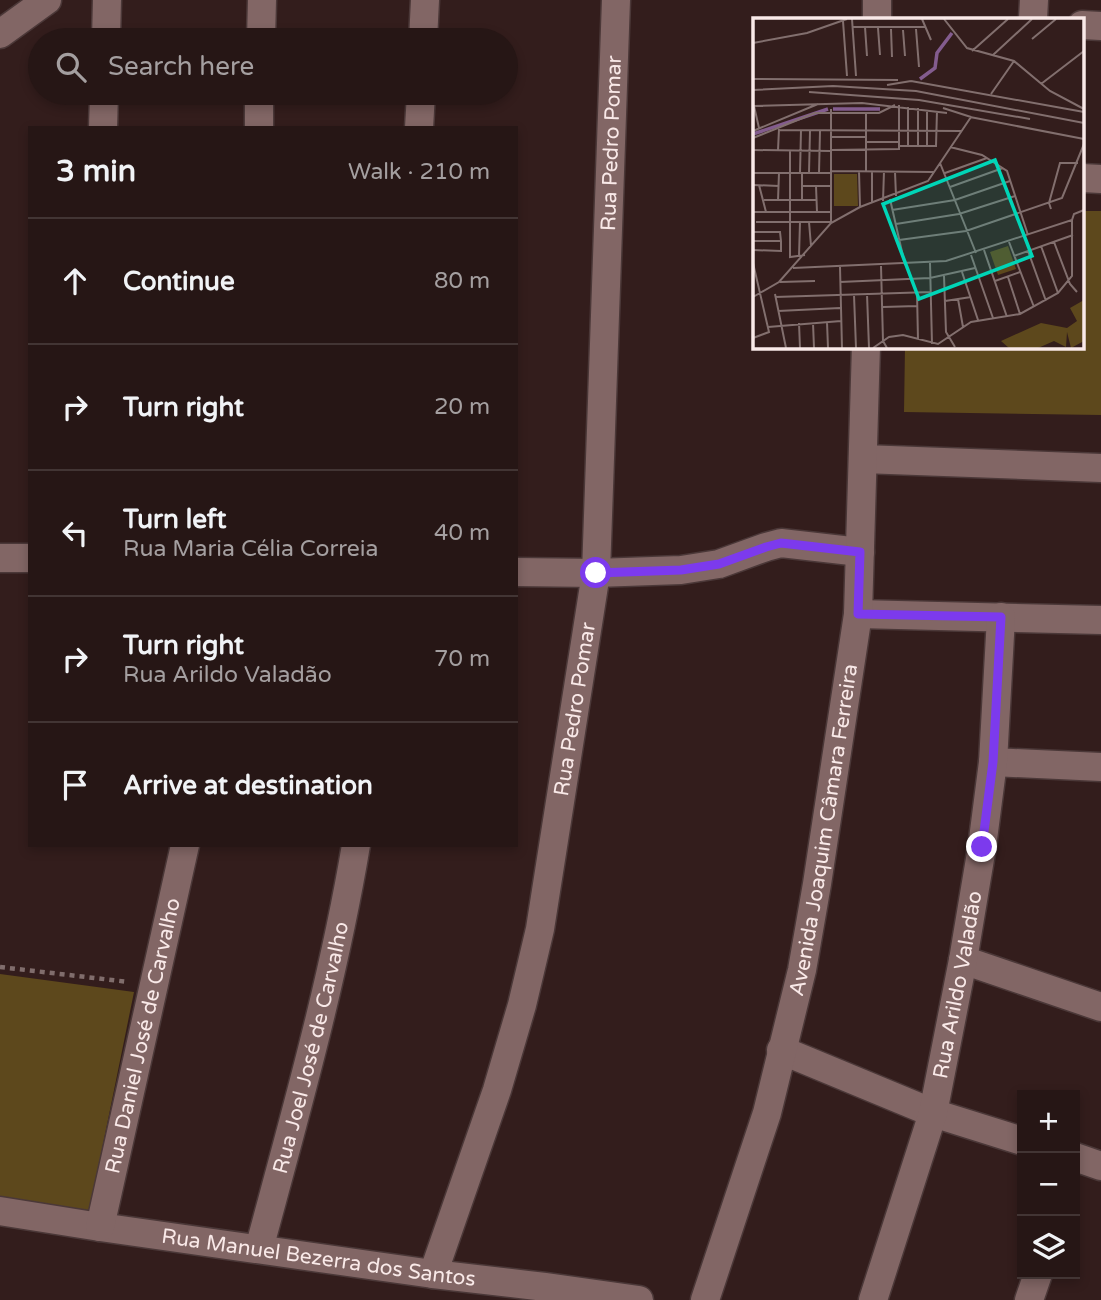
<!DOCTYPE html>
<meta charset="utf-8">
<style>
:root{--surface:#261615;--page:#322322;--text:#f1f3f6;--muted:#a49fa0;--line:#423534}
body{margin:0;font-family:"Varela Round",sans-serif;background:var(--page);color:var(--text)}
.controls{position:absolute;right:21px;bottom:21px;display:grid;overflow:hidden;border-radius:0px;box-shadow:0 4px 10px #0003}
.controls button{width:63px;height:63px;display:grid;place-items:center;padding:0;border:0;border-bottom:2px solid var(--line);background:var(--surface);color:var(--text);font:35px sans-serif}
.stop{position:absolute;width:21px;height:21px;margin:-16px;border:5px solid #7c3aed;border-radius:50%;background:#fff}
.stop.end{background:#7c3aed;border-color:#fff;box-shadow:0 2px 7px #0008}
.list{margin:0;padding:0;list-style:none}
h2{display:flex;justify-content:space-between;align-items:center;height:91px;margin:0;padding:0 28px;font-size:30px}
h2 small{font-size:23px;font-weight:400;color:var(--muted)}
.list li{display:grid;grid-template-columns:46px 1fr auto;gap:21px;align-items:center;box-sizing:border-box;height:126px;padding:0 28px;border-top:2px solid var(--line)}
.list b{display:block;font-size:26px;white-space:nowrap}
.list p{margin:0;font-size:23px;white-space:nowrap;color:var(--muted)}
.list em{font-size:23px;font-style:normal;color:var(--muted)}
.icon{flex:none;width:38px;height:38px;fill:none;stroke:currentColor;stroke-width:2;stroke-linecap:round;stroke-linejoin:round}
.map{position:relative;flex:none;width:1101px;height:1300px;overflow:hidden}
.search{position:absolute;background:var(--surface);box-shadow:0 4px 10px #0003;left:28px;top:28px;width:490px;height:77px;display:flex;align-items:center;gap:18px;box-sizing:border-box;padding:0 24px;border-radius:38px;color:var(--muted);font-size:26px}
.panel{position:absolute;background:var(--surface);box-shadow:0 4px 10px #0003;left:28px;top:126px;width:490px;height:721px;border-radius:0px}
.map>svg:first-child{display:block}
</style>
<div class="map">
<svg width="1101" height="1300" viewBox="0 0 1101 1300">
<rect width="100%" height="100%" fill="#331d1c"/>
<path fill="#5d481c" d="M1082,211h19v204l-197,-3 1,-65 177,-1z
M0,974l134,18 -46,226 -88,-17z"/>
<g fill="none" stroke-linecap="round" stroke-linejoin="round">
<g stroke="#4b3838" stroke-width="31">
<g id="street">
<path d="M877,19v-19"/>
<path d="M1033,19l1,-19"/>
<path d="M1082,25l19,1"/>
<path d="M0,34l47,-34"/>
<path d="M106,40l1,-40"/>
<path d="M261,40l1,-40"/>
<path d="M423,40l2,-40"/>
<path d="M103,128l1,-35"/>
<path d="M259,128v-35"/>
<path d="M419,128l2,-35"/>
<path d="M1082,178l19,1"/>
<path d="M863,459l238,9"/>
<path d="M0,558h30"/>
<path d="M516,572l80,1 85,-3 38,-6 47,-17 15,-4 79,9"/>
<path d="M858,614l243,6"/>
<path d="M993,762l108,5"/>
<path d="M963,960l138,47"/>
<path d="M781,1050l152,63 89,28"/>
<path d="M1075,1157l26,9"/>
<path id="s1" d="M0,1211l100,16 333,47 112,13 94,13"/>
<path id="s2" d="M100,1227l85,-382"/>
<path id="s3" d="M259,1249c36,-134 74,-267 97,-404"/>
<path id="s4" d="M433,1274l64,-184 25,-85 18,-76 56,-356 20,-573"/>
<path id="s5" d="M705,1300l62,-187 35,-143 15,-86 41,-270 8,-268"/>
<path id="s6" d="M873,1300l60,-187 30,-153 19,-113 11,-85 8,-145"/>
<path d="M1029,1300l9,-26"/>
</g>
</g>
<path stroke="#806d6c" stroke-width="4.5" stroke-dasharray="5 5" stroke-linecap="butt" d="M0,967l129,15"/>
<use href="#street" stroke="#826665" stroke-width="28"/>
</g>
<g fill="none" stroke-linecap="round" stroke-linejoin="round">
<path stroke="#7c3aed" stroke-width="9" d="M596,573l85,-3 38,-6 47,-17 15,-4 79,9 -2,62 143,3 -8,145 -11,85"/>
</g>
<g text-anchor="middle" stroke-width="5" stroke-linejoin="round" paint-order="stroke">
<g font-size="21" fill="#f9e9e8" stroke="#331d1c">
<text dy="7" stroke="none"><textPath href="#s4" startOffset="1152">Rua Pedro Pomar</textPath></text>
<text dy="7" stroke="none"><textPath href="#s4" startOffset="584">Rua Pedro Pomar</textPath></text>
<text dy="7" stroke="none"><textPath href="#s5" startOffset="486">Avenida Joaquim Câmara Ferreira</textPath></text>
<text dy="7" stroke="none"><textPath href="#s6" startOffset="327">Rua Arildo Valadão</textPath></text>
<text dy="7" stroke="none"><textPath href="#s2" startOffset="196">Rua Daniel José de Carvalho</textPath></text>
<text dy="7" stroke="none"><textPath href="#s3" startOffset="208">Rua Joel José de Carvalho</textPath></text>
<text dy="7" stroke="none"><textPath href="#s1" startOffset="322">Rua Manuel Bezerra dos Santos</textPath></text>
</g>
</g>
<g transform="translate(753 18)">
<rect width="331" height="331" fill="#331d1c"/>
<path d="M81,156h23l1,32h-24zM255,228l8,23 -18,6 -8,-23zM331,282v41l-13,7 -4,-16 -1,15 -12,-6 -16,7h-29l-8,-7 40,-18 26,5 10,-7 -7,-13z" fill="#5d481c"/>
<path fill="none" stroke="#835c8e" stroke-width="3.5" d="M167,61l15,-11 2,-15 15,-20M80,91h47M0,116l75,-25"/>
<path fill="none" stroke="#826f6e" stroke-width="2" d="M99,1l4,57M169,1l9,21M191,1l23,29 47,13 36,30 34,18M90,3l4,55M100,9h73M112,9l2,29M125,10l2,27M138,11l1,28M163,11l3,38M150,12l2,26M279,21l24,-20M0,25l54,-10 40,-14M219,33l36,-32M240,37l39,-36M0,61l145,1M158,63l173,31M288,66l43,-33M134,67l24,-4M0,72l80,-4 83,5 168,32M56,74l110,8 111,19M238,76l23,-33M0,88l109,-3 85,10M1,88l5,22M190,90l28,9M78,91v114M113,95v58M217,99l114,22M26,112l182,1M0,113l65,-27M78,119h35M0,120l62,-25h64l16,-8M113,124h33M146,128h37l1,-35M155,128v-39M165,128v-38M174,128v-36M197,129l32,8 25,16 21,64M0,132l78,1M25,132l1,-21M78,132l68,-1v-44M37,133v106l15,-2M187,145l36,90M78,153l103,1M106,153l1,36M142,154l1,24M0,155h78M47,155l1,-43M49,155v26M56,155l1,-42M66,155l1,-42M192,155l42,-15M0,167l26,1M6,167l7,27M49,168h29M63,168l1,26M197,169l53,-19M137,181l15,66M11,182h52M25,182l1,-27M130,183l1,-30M119,185v-32M298,191l-2,-6 11,-40h18M139,192l63,-10 55,-19M0,194h78M3,204h74M56,204l2,24M143,206l63,-10 56,-18M0,214h27l1,9v10l-28,-1M146,222l67,-9 96,-33 22,-54M0,223h28M256,224l25,65M301,224l16,42 7,8M288,228l17,47M231,232l23,67M275,233l18,50M218,237l22,63M46,238l1,-34M261,238l59,-21M0,245l16,69 -16,6M177,245l2,81M128,248l2,75 4,7M87,249l2,81M40,250l153,-7 126,-41 2,-6 10,-4M209,254l16,48M191,258l2,56 9,15M255,259l12,37M242,263l25,-9M27,264l35,-1M87,264l90,-4 45,-10M164,275l1,47M22,276l11,54M114,276l2,54M101,277l2,53M0,279l26,-15 52,-59 29,-16 68,-26 43,-64M22,279l156,-5M205,281l5,28M192,283l26,-4M130,289l34,-1M25,293l62,-3M74,304l1,26M46,305l1,25M60,305l1,25M15,309l73,-6M120,330l16,-11 14,-2 35,9 33,-22 49,-8 38,-21 14,-17v-56"/>
<path fill="#00d5b7" fill-opacity="0.15" stroke="#00d5b7" stroke-width="3.5" d="M242,142l37,96 -113,43 -36,-95z"/>
<rect width="331" height="331" fill="none" stroke="#f9e9e8" stroke-width="3.5"/>
</g>
</svg>
<div class="controls">
<button>+</button>
<button>−</button>
<button><svg class="icon" aria-label="layers" viewBox="0 0 24 24"><path d="M12 4l9 5-9 5-9-5zM3 14l9 5 9-5"/></svg></button>
</div>
<div class="stop" style="left:596px;top:573px"></div>
<div class="stop end" style="left:982px;top:847px"></div>
<div class="search"><svg class="icon" aria-label="search" viewBox="0 0 24 24"><circle cx="10" cy="10" r="6"/><path d="M15 15l6 6"/></svg>Search here</div>
<section class="panel">
<h2>3 min<small>Walk · 210 m</small></h2>
<ul class="list">
<li><svg class="icon" aria-label="ahead" viewBox="0 0 24 24"><path d="M12 20V5M6 11l6-6 6 6"/></svg><div><b>Continue</b></div><em>80 m</em></li>
<li><svg class="icon" aria-label="right" viewBox="0 0 24 24"><path d="M7 20v-9h11M14 6l5 5-5 5"/></svg><div><b>Turn right</b></div><em>20 m</em></li>
<li><svg class="icon" aria-label="left" viewBox="0 0 24 24"><path d="M17 20v-9H6M10 6l-5 5 5 5"/></svg><div><b>Turn left</b><p>Rua Maria Célia Correia</p></div><em>40 m</em></li>
<li><svg class="icon" aria-label="right" viewBox="0 0 24 24"><path d="M7 20v-9h11M14 6l5 5-5 5"/></svg><div><b>Turn right</b><p>Rua Arildo Valadão</p></div><em>70 m</em></li>
<li><svg class="icon" aria-label="arrive" viewBox="0 0 24 24"><path d="M6 21V4h12l-3 4 3 4H6"/></svg><div><b>Arrive at destination</b></div></li>
</ul>
</section>
</div>
